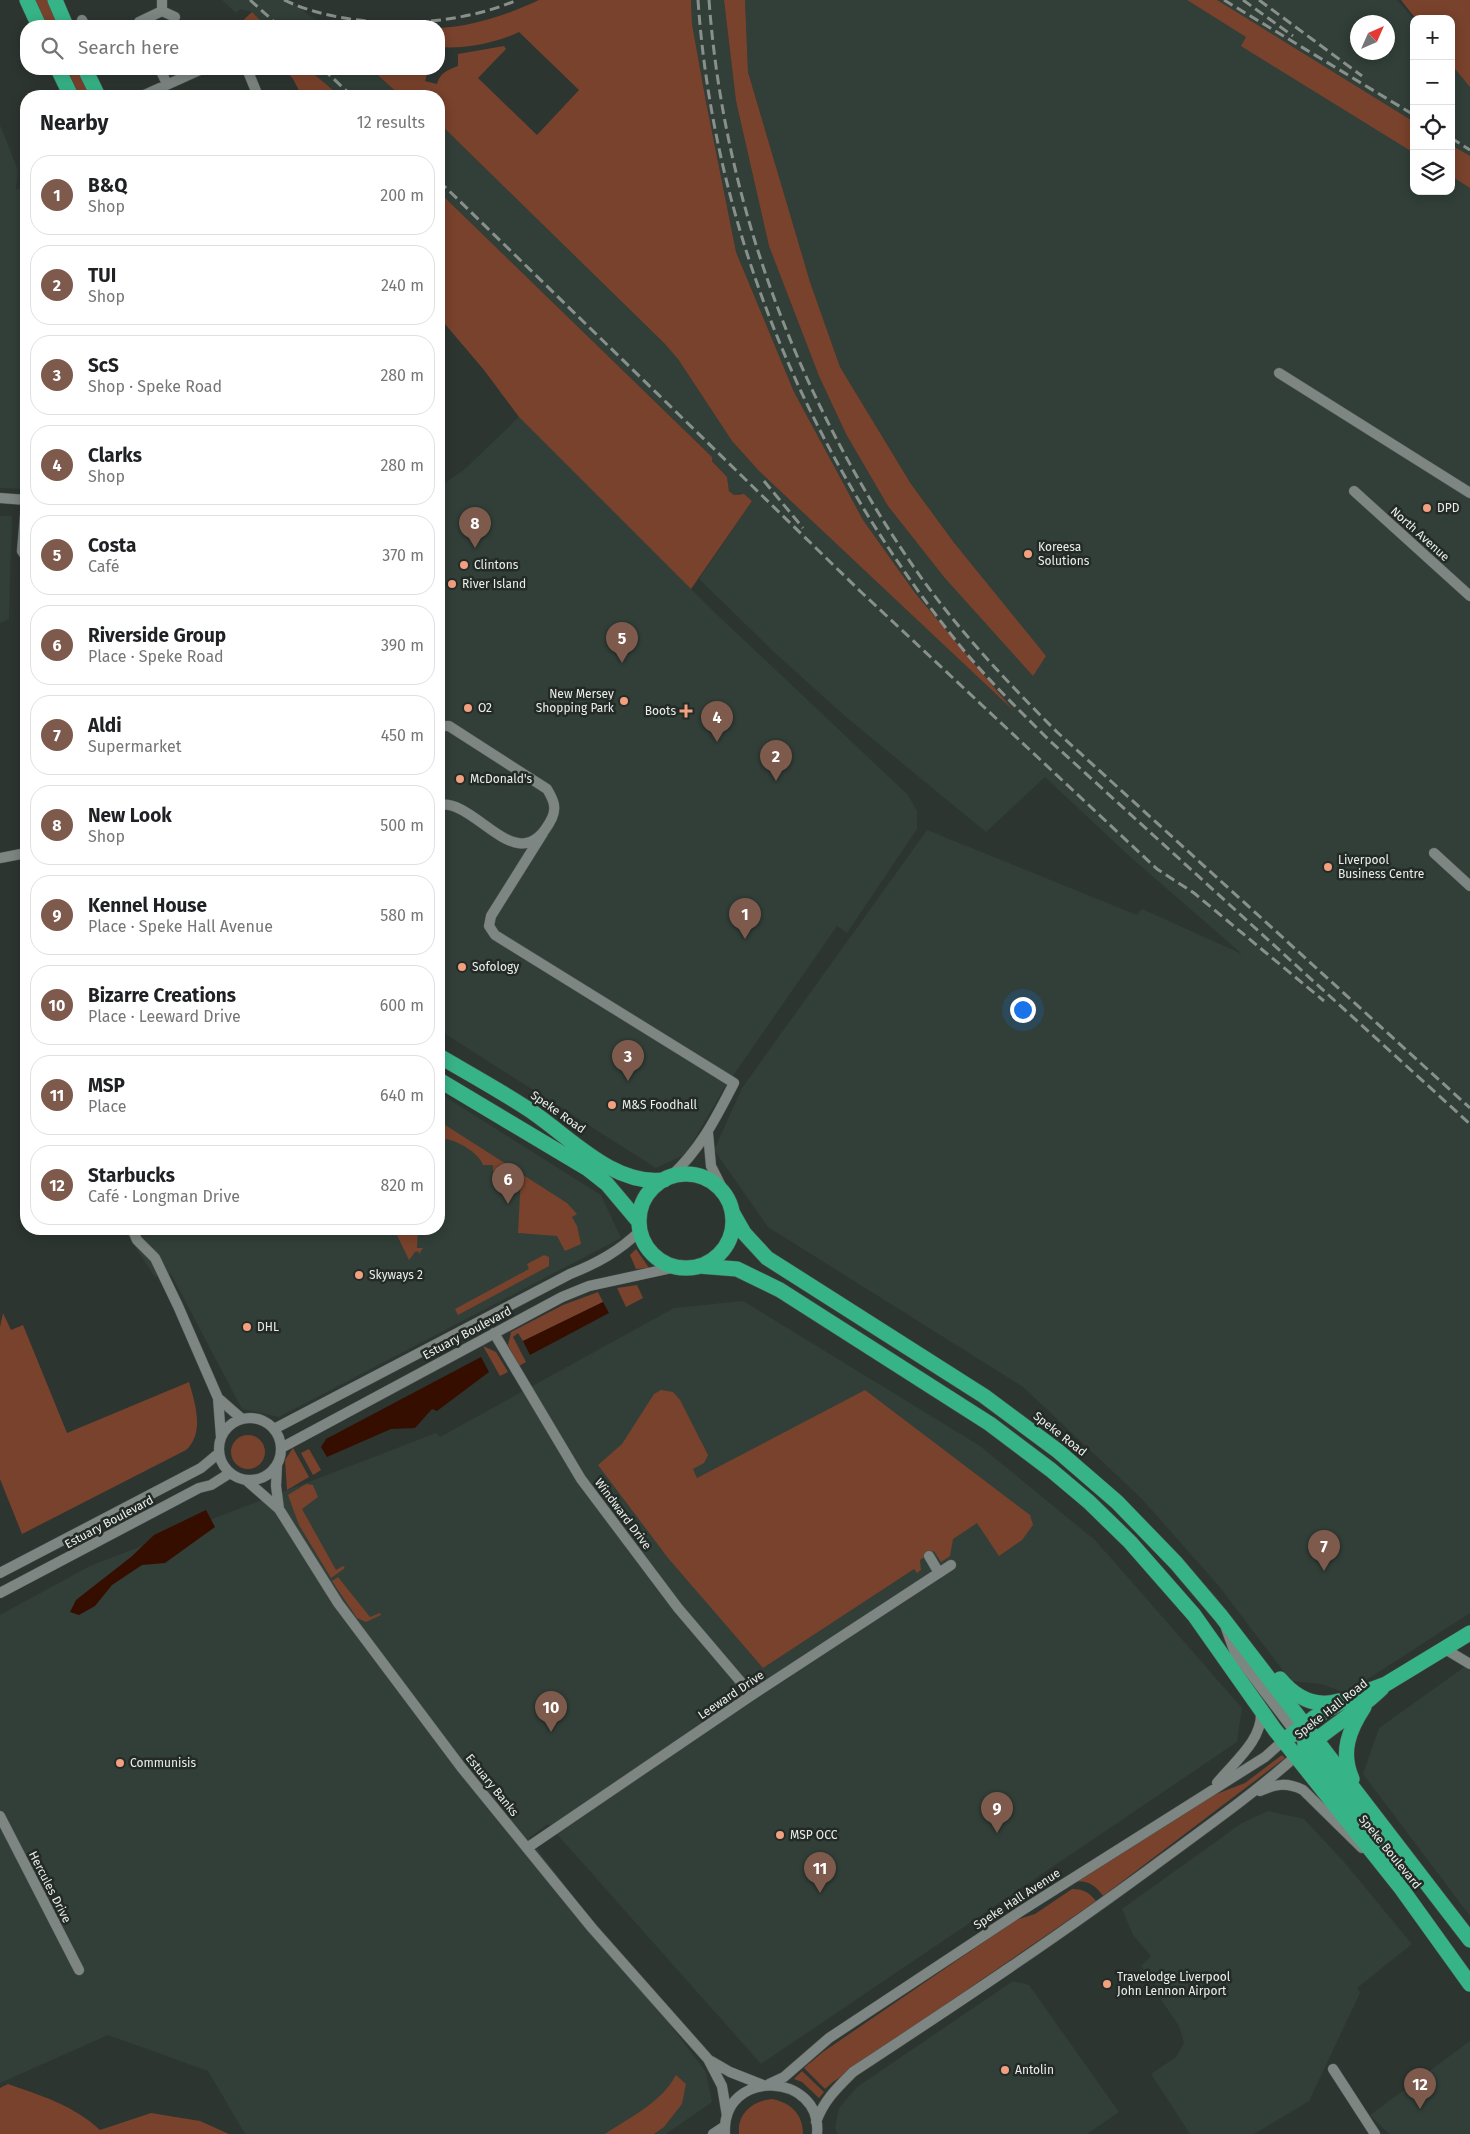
<!DOCTYPE html>
<meta charset="utf-8">
<style>
:root{--surface:#fff;--page:#f2f2f2;--text:#202124;--muted:#757577;--line:#e0e0e0;--accent:#7e5a4d}
body{margin:0;font-family:"Fira Sans",sans-serif;background:var(--page);color:var(--text)}
.controls{position:absolute;right:15px;top:15px;display:grid;overflow:hidden;border-radius:10px;box-shadow:0 2px 12px #0003}
.controls button{width:45px;height:45px;display:grid;place-items:center;padding:0;border:0;border-bottom:1px solid var(--line);background:var(--surface);color:var(--text);font:25px sans-serif}
.compass{position:absolute;left:1350px;top:15px;width:45px;height:45px;border-radius:50%;background:var(--surface);box-shadow:0 2px 12px #0003;rotate:45deg}
.you{position:absolute;left:1022px;top:1009px;width:18px;height:18px;margin:-12px;border:4px solid #fff;border-radius:50%;background:#1a73e8;box-shadow:0 0 0 8px #1a73e833}
.badge{display:grid;place-items:center;width:32px;height:32px;border-radius:50%;background:var(--accent);color:#fff;font-size:16px;font-weight:700}
.pin{position:absolute;translate:-50% -41px;filter:drop-shadow(0 1px 2px #0008)}
.pin::after{content:'';position:absolute;top:26px;width:18px;height:15px;background:inherit;clip-path:polygon(0 0,100% 0,50% 100%)}
.list{margin:0;padding:0;list-style:none}
h2{display:flex;justify-content:space-between;align-items:center;height:65px;margin:0;padding:0 20px;font-size:21px}
h2 small{font-size:16px;font-weight:400;color:var(--muted)}
.list li{display:grid;grid-template-columns:32px 1fr auto;gap:15px;align-items:center;box-sizing:border-box;height:80px;margin:0 10px 10px;padding:0 10px;border:1px solid var(--line);border-radius:20px}
.list b{display:block;font-size:19px;white-space:nowrap}
.list p{margin:0;font-size:16px;white-space:nowrap;color:var(--muted)}
.list em{font-size:16px;font-style:normal;color:var(--muted)}
.icon{flex:none;width:28px;height:28px;fill:none;stroke:currentColor;stroke-width:2;stroke-linecap:round;stroke-linejoin:round}
.map{position:relative;flex:none;width:1470px;height:2134px;overflow:hidden}
.search{position:absolute;background:var(--surface);box-shadow:0 2px 12px #0003;left:20px;top:20px;width:425px;height:55px;display:flex;align-items:center;gap:12px;box-sizing:border-box;padding:0 18px;border-radius:20px;color:var(--muted);font-size:19px}
.panel{position:absolute;background:var(--surface);box-shadow:0 2px 12px #0003;left:20px;top:90px;width:425px;height:1145px;border-radius:20px}
.map>svg:first-child{display:block}
</style>
<div class="map">
<svg width="1470" height="2134" viewBox="0 0 1470 2134">
<rect width="100%" height="100%" fill="#2d3531"/>
<path fill="#313f38" fill-rule="evenodd" d="M222,0h68l33,26h-57l-14,-14 -11,-3 -5,4z
M691,0h33l12,101 33,145 50,130 27,58 42,72 56,71 11,-33 -44,-60 -71,-117 -30,-85 -62,-210 -3,-72h442l50,31 -42,-31h202l17,19v122l-173,-96 173,108v38h37v-15l19,12v1425l-124,80 -25,-9 -30,-3 -73,-96 -77,-87 -118,-111 -255,-160 -54,-77 28,-62 185,-258 210,85 5,-6 100,45 -115,-100 -82,-77 -59,55 -140,-115 -71,-64 -76,-74 53,-78 -12,-8 -6,2 -5,-5 -2,-13 -15,-17v-3l-273,-265v-69l225,220 14,16 54,82 27,30 253,238 -97,-116 -52,-73 -69,-128 -58,-140 -30,-150 -14,-78zM1358,22h30v30h-30z
M1451,62l19,22v92l-19,-11z
M308,69h63l30,27h-61z
M0,125l18,45 -2,19 10,-1v301l-26,-1z
M519,417l191,191 198,187 9,16v18l-70,104 -10,-7 -114,164 -37,64 -30,14 -217,-138v-543l26,-18z
M0,516h12l-3,103 -9,4z
M439,1093l162,102 20,43 -342,179 -37,-8 -71,-135 -16,3 -29,-44v-4h313z
M743,1301l237,145 116,95 146,167 -5,34 -476,322 -213,-240 -19,14 177,234 6,30 -46,32h-421l-37,-63 -100,-36 -108,48v-468l90,-49 346,-133 4,4 234,-129z
M1470,1663v253l-107,-142 16,-46z
M1268,1811l36,8 40,43 68,82 -55,44 3,5 -51,108 -55,33h-64l-39,-60 25,-17 8,-14 -5,-17 -22,-32 4,-4 -20,-24 10,-10 -18,-21 -11,-26 120,-86z
M1013,1981l16,4 90,127 -32,22h-249l-3,-6 4,-20 18,-21z
M1470,2041v93h-81l-19,-19z"/>
<path fill="#79422c" d="M35,0h13l12,26h-14z
M539,0h152l1,24 14,78 30,150 58,140 69,128 52,73 98,117 -254,-239 -27,-30 -54,-82 -14,-16 -225,-220v-27h-38l-30,-27h36l20,5 -2,7 12,3c3,-11 10,-14 21,-18v-12l46,-8 2,3 -28,29 59,57 42,-45 -60,-58c-23,11 -55,17 -80,15v-19c35,-2 68,-13 100,-28z
M724,0h21l3,72 62,210 30,85 71,117 44,60 91,112 -13,20 -89,-99 -56,-71 -42,-72 -27,-58 -50,-130 -33,-145z
M1187,0h30l197,122v31l-173,-107 5,-9z
M1401,0h69v87l-19,-23v-45h-35z
M252,12l14,14h-29z
M65,69h14l12,27h-14z
M284,69h24l32,27h-38l-9,-17z
M1451,145l19,11v32l-19,-12z
M439,192l273,265v4l15,16 2,14 5,4 10,-1 8,7 -61,88 -172,-172 -35,-47 -45,-53z
M439,1121l128,82 10,11 -5,3 5,9 4,18 -16,7 -8,-15 -39,-3 3,-56 -11,-1v-8l-6,-4 -6,2 -1,6 -4,-1v-6h-10c-4,-13 -31,-28 -44,-26z
M394,1229h24l-1,19h6l-4,6 -1,-3 -3,1 -6,8z
M636,1249l13,19 -13,1 -6,-14z
M544,1255l5,2v9l-91,49 -3,-6 74,-40 -2,-5z
M637,1285l6,13 -17,9 -9,-19z
M598,1292l5,10 -80,39 -5,-8 -5,4 13,25 -7,4 -11,-21 3,-13 52,-27z
M3,1313l8,17 12,-5 44,108 122,-51c6,21 16,51 -3,68l-164,84 -22,-55v-152z
M483,1346l13,6 12,20 -8,4z
M661,1390l12,2 7,8 28,55 -4,8 -11,6 4,9 168,-88 165,125 3,10 -11,15 -23,16 -22,-33 -24,16 -3,17 -9,6 -7,-11 -14,9 1,10 -4,3 -3,-4 -151,99 -95,-110 -70,-93 24,-21 32,-50z
M231 1452a17 17 0 1 1 34 0a17 17 0 1 1-34 0Z
M293,1448l16,29 -22,13 -2,-30z
M309,1449l12,21 -8,5 -12,-22z
M306,1484l7,1 5,12 -16,12 34,61 7,-4 2,2 -14,10 -32,-53 -11,-30z
M338,1577l32,40 10,-4 1,2 -15,7 -9,-4 -25,-37z
M1282,1755l3,3 -182,138c-7,-10 -15,-16 -27,-14v-2l112,-75 57,-22z
M1072,1889c11,0 17,3 24,12l-263,181 -8,7 -21,-21 19,-16 193,-132 19,-6z
M802,2071l22,21 -5,6 -17,-16 -8,-3z
M676,2075l10,9 -4,20 -18,23 -10,7h-49c25,-17 56,-31 71,-59z
M8,2084c34,12 65,21 92,46l51,-17 49,8 29,13h-229v-46z
M772,2099c19,4 31,15 31,35h-64c-2,-21 14,-33 33,-35z"/>
<path fill="#350e00" d="M603,1302l6,11 -79,42 -7,-14z
M481,1357l8,15 -52,39 -5,-2 -17,19 -24,1 -64,28 -6,-10 5,-8z
M206,1510l9,17 -50,36 -23,2 -30,20 -17,21 -16,9 -9,-3 6,-12 55,-43 23,-22z"/>
<g fill="none" stroke-linecap="round" stroke-linejoin="round">
<g stroke="#4d5350" stroke-width="11">
<path id="minor" d="M162,11l13,6
M82,20l3,6
M141,26l-2,-4 23,-11v-11
M160,69l7,15
M247,69l11,27
M142,96l60,-27
M1279,373l191,120
M1354,491l116,105
M0,498l26,2
M26,503l-4,48 4,6
M439,726h10l98,63c6,10 10,18 5,29 -33,67 -75,-20 -113,-13
M543,833l-52,83 -2,10 6,9 239,148c-18,35 -34,67 -64,94
M1434,853l36,33
M0,858l26,-5
M708,1133l3,33 15,30
M135,1229l-1,4 3,7 18,18 23,48 40,92 3,39
M494,1333l87,146 97,129 74,87
M218,1398l24,21
M219 1449a31 31 0 1 1 62 0a31 31 0 1 1-62 0Z
M274,1429l296,-155c28,-11 49,-23 70,-43
M281,1448l281,-151 27,-11 87,-19
M277,1465l-1,21 3,23
M246,1480l33,29 59,94 123,164 131,161 116,131 14,27 5,30
M929,1556l10,17
M0,1573l201,-105 18,-15
M0,1593l199,-105 12,-3 19,-12
M1226,1628l9,25 60,79v5
M1445,1649l25,15
M1217,1783c17,-21 46,-43 44,-72
M1260,1791c15,-7 27,-9 43,-1l59,58
M0,1816l79,154
M527,1848l225,-153 199,-130
M711,2061l19,11 33,13
M1333,2069l42,65
M769,2084l15,-7 45,-39 192,-127 244,-154 18,-16
M816,2122c8,-22 21,-34 37,-50 105,-69 209,-138 310,-213 45,-33 90,-65 132,-102v-6
M713,2134l12,-8
M725,2134c-4,-67 98,-62 92,0"/>
</g>
<g stroke="#4d5350" stroke-width="16">
<path id="highway" d="M27,0l12,26
M55,0l11,26
M58,69l13,27
M85,69l13,27
M439,1056c29,17 60,34 89,53 40,26 84,77 136,71
M439,1080l149,89 19,15 32,38
M639 1221a47 47 0 1 1 94 0a47 47 0 1 1-94 0Z
M732,1212l12,21 23,25 217,138 74,55 59,51 59,61 45,53 249,324
M699,1266l38,3 43,21 210,134 61,46 38,32 41,40 64,73 81,115 126,158 69,96
M1280,1679c15,18 35,29 59,22
M1304,1725l1,24 79,99 10,23
M1283,1741l32,-24 36,-20 35,-13 84,-51
M1310,1745c23,-20 50,-35 72,-57
M1352,1779c-12,-27 -3,-49 12,-72"/>
</g>
<use href="#minor" stroke="#7d8682" stroke-width="10"/>
<use href="#highway" stroke="#37b487" stroke-width="15"/>
<path stroke="#89908c" stroke-width="3" stroke-dasharray="10 5" stroke-linecap="butt" d="M250,0l29,26
M284,0c66,31 167,29 233,0
M698,0c16,234 113,460 259,642 28,35 60,66 92,98l421,384
M709,0c15,206 92,407 211,576 40,56 88,107 137,156l413,376
M1224,0l190,115
M1243,0l50,36
M1259,0l103,76
M323,69l29,27
M1451,138l19,12
M439,181l421,410 297,278 37,24 130,108
M764,481l39,47"/>
</g>
<g fill="#f2a080" stroke="#242b27" stroke-width="2">
<circle cx="1427" cy="508" r="5"/>
<circle cx="1028" cy="554" r="5"/>
<circle cx="464" cy="565" r="5"/>
<circle cx="452" cy="584" r="5"/>
<circle cx="624" cy="701" r="5"/>
<circle cx="468" cy="708" r="5"/>
<path d="M683.5 703.5h5v5h5v5h-5v5h-5v-5h-5v-5h5z"/>
<circle cx="460" cy="779" r="5"/>
<circle cx="1328" cy="867" r="5"/>
<circle cx="462" cy="967" r="5"/>
<circle cx="612" cy="1105" r="5"/>
<circle cx="359" cy="1275" r="5"/>
<circle cx="247" cy="1327" r="5"/>
<circle cx="120" cy="1763" r="5"/>
<circle cx="780" cy="1835" r="5"/>
<circle cx="1107" cy="1984" r="5"/>
<circle cx="1005" cy="2070" r="5"/>
</g>
<g text-anchor="middle" stroke-width="5" stroke-linejoin="round" paint-order="stroke">
<g font-size="12" fill="#eaefec" stroke="#242b27" text-anchor="start">
<text x="1437" y="512">DPD</text>
<text x="1038" y="551">Koreesa<tspan x="1038" dy="14">Solutions</tspan></text>
<text x="474" y="569">Clintons</text>
<text x="462" y="588">River Island</text>
<text x="614" y="698" text-anchor="end">New Mersey<tspan x="614" dy="14">Shopping Park</tspan></text>
<text x="478" y="712">O2</text>
<text x="676" y="715" text-anchor="end">Boots</text>
<text x="470" y="783">McDonald's</text>
<text x="1338" y="864">Liverpool<tspan x="1338" dy="14">Business Centre</tspan></text>
<text x="472" y="971">Sofology</text>
<text x="622" y="1109">M&amp;S Foodhall</text>
<text x="369" y="1279">Skyways 2</text>
<text x="257" y="1331">DHL</text>
<text x="130" y="1767">Communisis</text>
<text x="790" y="1839">MSP OCC</text>
<text x="1117" y="1981">Travelodge Liverpool<tspan x="1117" dy="14">John Lennon Airport</tspan></text>
<text x="1015" y="2074">Antolin</text>
</g>
<g font-size="12" fill="#eaefec" stroke="#242b27">
<text transform="translate(1420 534) rotate(42)" y="4">North Avenue</text>
<text transform="translate(558 1112) rotate(35)" y="4">Speke Road</text>
<text transform="translate(467 1333) rotate(-28)" y="4">Estuary Boulevard</text>
<text transform="translate(1060 1434) rotate(38)" y="4">Speke Road</text>
<text transform="translate(623 1514) rotate(53)" y="4">Windward Drive</text>
<text transform="translate(109 1522) rotate(-28)" y="4">Estuary Boulevard</text>
<text transform="translate(731 1695) rotate(-34)" y="4">Leeward Drive</text>
<text transform="translate(1331 1709) rotate(-38)" y="4">Speke Hall Road</text>
<text transform="translate(492 1785) rotate(51)" y="4">Estuary Banks</text>
<text transform="translate(1390 1852) rotate(51)" y="4">Speke Boulevard</text>
<text transform="translate(50 1887) rotate(63)" y="4">Hercules Drive</text>
<text transform="translate(1017 1899) rotate(-33)" y="4">Speke Hall Avenue</text>
</g>
</g>
</svg>
<div class="controls">
<button>+</button>
<button>−</button>
<button><svg class="icon" aria-label="locate" viewBox="0 0 24 24"><circle cx="12" cy="12" r="6"/><path d="M12 2v4M12 18v4M2 12h4M18 12h4"/></svg></button>
<button><svg class="icon" aria-label="layers" viewBox="0 0 24 24"><path d="M12 4l9 5-9 5-9-5zM3 14l9 5 9-5"/></svg></button>
</div>
<svg class="compass" viewBox="-18 -18 36 36"><path d="M0-13l5 13h-10z" fill="#e53935"/><path d="M0 13l5-13h-10z" fill="#757577"/></svg>
<div class="you"></div>
<div class="pin badge" style="left:745px;top:939px">1</div>
<div class="pin badge" style="left:776px;top:781px">2</div>
<div class="pin badge" style="left:628px;top:1081px">3</div>
<div class="pin badge" style="left:717px;top:742px">4</div>
<div class="pin badge" style="left:622px;top:663px">5</div>
<div class="pin badge" style="left:508px;top:1204px">6</div>
<div class="pin badge" style="left:1324px;top:1571px">7</div>
<div class="pin badge" style="left:475px;top:548px">8</div>
<div class="pin badge" style="left:997px;top:1833px">9</div>
<div class="pin badge" style="left:551px;top:1732px">10</div>
<div class="pin badge" style="left:820px;top:1893px">11</div>
<div class="pin badge" style="left:1420px;top:2109px">12</div>
<div class="search"><svg class="icon" aria-label="search" viewBox="0 0 24 24"><circle cx="10" cy="10" r="6"/><path d="M15 15l6 6"/></svg>Search here</div>
<section class="panel">
<h2>Nearby<small>12 results</small></h2>
<ul class="list">
<li><span class="badge">1</span><div><b>B&amp;Q</b><p>Shop</p></div><em>200 m</em></li>
<li><span class="badge">2</span><div><b>TUI</b><p>Shop</p></div><em>240 m</em></li>
<li><span class="badge">3</span><div><b>ScS</b><p>Shop · Speke Road</p></div><em>280 m</em></li>
<li><span class="badge">4</span><div><b>Clarks</b><p>Shop</p></div><em>280 m</em></li>
<li><span class="badge">5</span><div><b>Costa</b><p>Café</p></div><em>370 m</em></li>
<li><span class="badge">6</span><div><b>Riverside Group</b><p>Place · Speke Road</p></div><em>390 m</em></li>
<li><span class="badge">7</span><div><b>Aldi</b><p>Supermarket</p></div><em>450 m</em></li>
<li><span class="badge">8</span><div><b>New Look</b><p>Shop</p></div><em>500 m</em></li>
<li><span class="badge">9</span><div><b>Kennel House</b><p>Place · Speke Hall Avenue</p></div><em>580 m</em></li>
<li><span class="badge">10</span><div><b>Bizarre Creations</b><p>Place · Leeward Drive</p></div><em>600 m</em></li>
<li><span class="badge">11</span><div><b>MSP</b><p>Place</p></div><em>640 m</em></li>
<li><span class="badge">12</span><div><b>Starbucks</b><p>Café · Longman Drive</p></div><em>820 m</em></li>
</ul>
</section>
</div>
